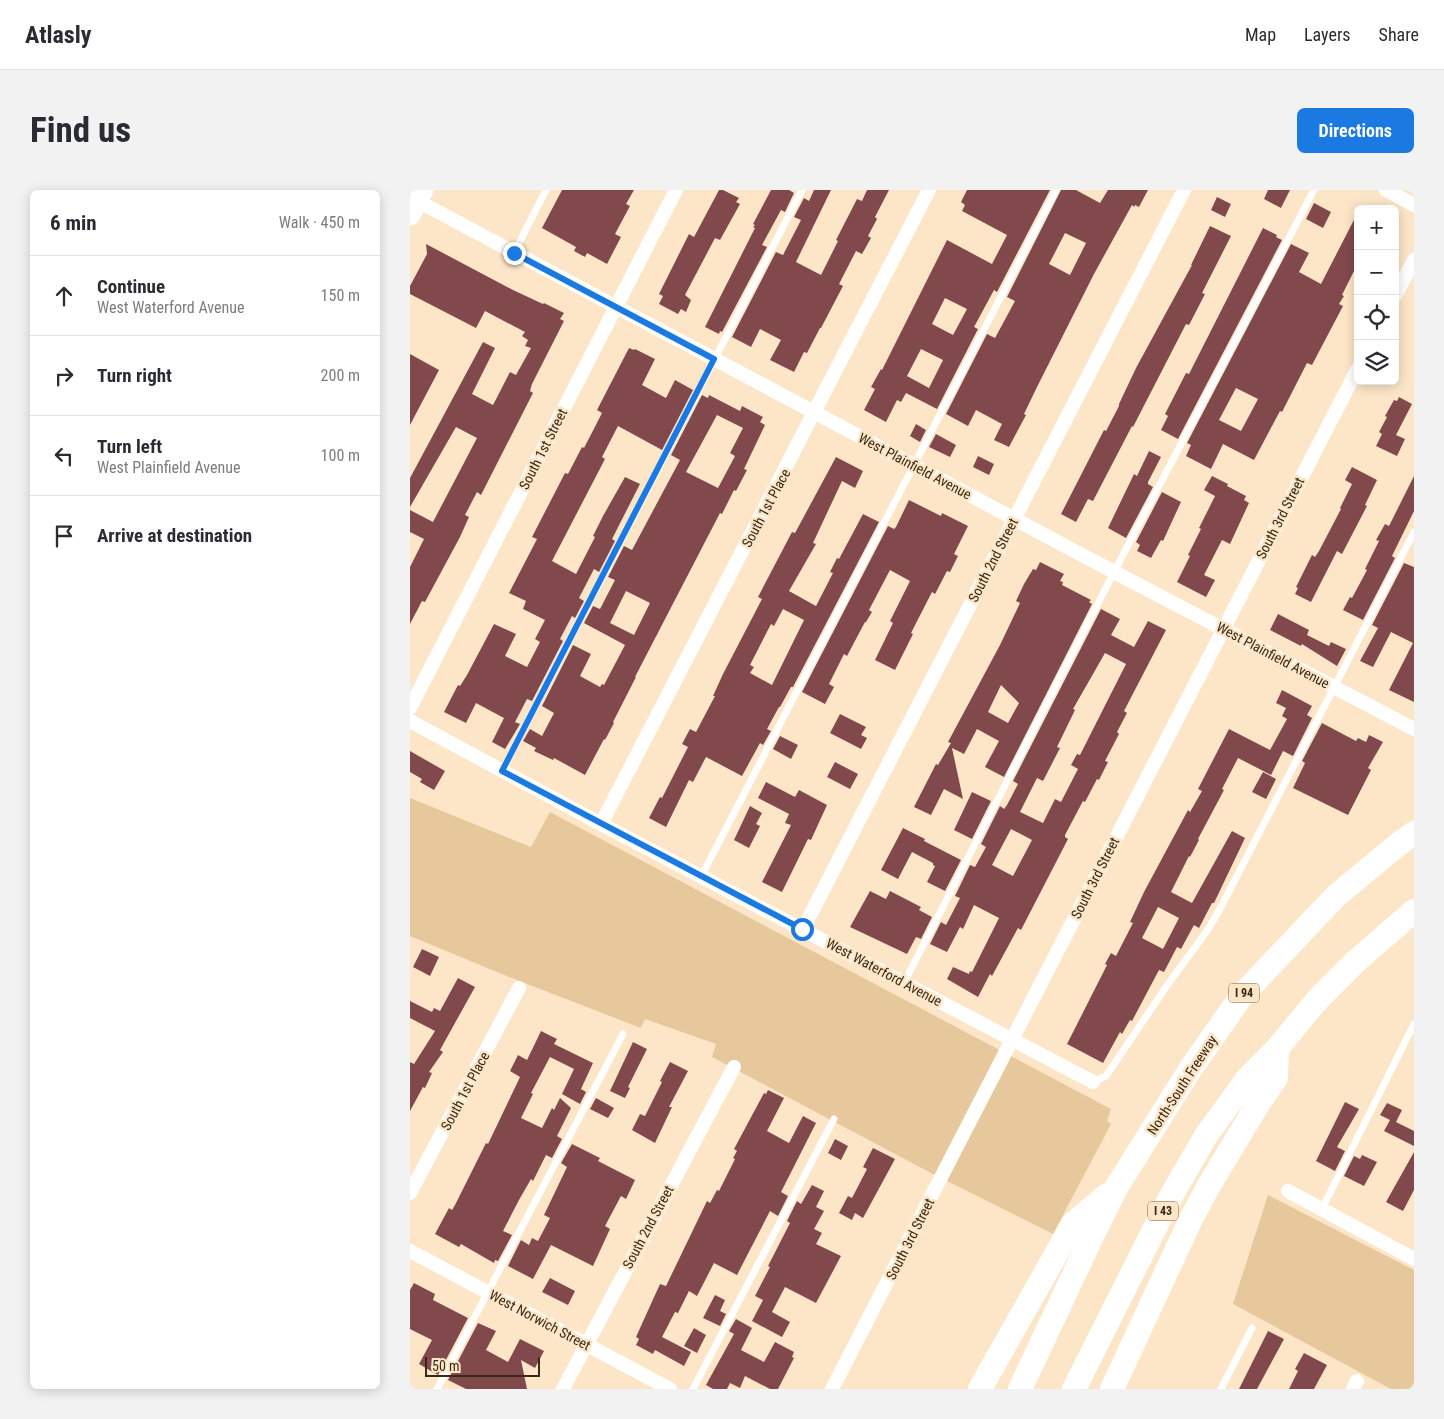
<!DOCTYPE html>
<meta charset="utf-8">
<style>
:root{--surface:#fff;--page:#f2f2f3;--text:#2b2b33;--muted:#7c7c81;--line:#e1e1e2;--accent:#1b79e2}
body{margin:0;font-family:"Roboto Condensed",sans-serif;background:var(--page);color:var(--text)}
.controls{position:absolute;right:15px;top:15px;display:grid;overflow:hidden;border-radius:8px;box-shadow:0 2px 12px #0003}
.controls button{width:45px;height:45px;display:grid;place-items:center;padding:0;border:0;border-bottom:1px solid var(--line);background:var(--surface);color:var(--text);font:25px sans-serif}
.scale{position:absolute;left:15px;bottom:12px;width:115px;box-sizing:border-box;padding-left:5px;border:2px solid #372915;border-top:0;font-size:14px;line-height:18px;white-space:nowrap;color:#372915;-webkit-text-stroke:4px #fde6c8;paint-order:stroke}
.stop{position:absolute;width:15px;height:15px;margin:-11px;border:4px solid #1b79e2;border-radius:50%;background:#fff}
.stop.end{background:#1b79e2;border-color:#fff;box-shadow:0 1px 5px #0008}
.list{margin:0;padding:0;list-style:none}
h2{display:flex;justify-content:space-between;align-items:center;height:65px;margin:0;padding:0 20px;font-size:21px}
h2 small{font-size:16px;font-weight:400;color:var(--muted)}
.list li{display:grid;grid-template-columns:32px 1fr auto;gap:15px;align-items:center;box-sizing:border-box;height:80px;padding:0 20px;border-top:1px solid var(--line)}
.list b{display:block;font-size:19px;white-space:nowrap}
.list p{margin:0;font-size:16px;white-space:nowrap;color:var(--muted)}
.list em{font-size:16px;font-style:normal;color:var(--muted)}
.icon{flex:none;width:28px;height:28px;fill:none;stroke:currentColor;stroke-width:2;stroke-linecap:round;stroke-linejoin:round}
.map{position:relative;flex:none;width:1004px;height:1199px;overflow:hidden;border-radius:8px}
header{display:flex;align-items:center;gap:30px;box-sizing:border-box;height:70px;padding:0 25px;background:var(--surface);border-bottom:1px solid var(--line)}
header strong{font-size:24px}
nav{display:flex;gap:28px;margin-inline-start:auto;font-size:18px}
.intro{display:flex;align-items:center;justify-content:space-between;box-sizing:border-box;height:120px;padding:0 30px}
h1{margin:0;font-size:35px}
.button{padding:12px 22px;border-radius:8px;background:var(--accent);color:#fff;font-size:18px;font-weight:700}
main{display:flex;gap:30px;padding:0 30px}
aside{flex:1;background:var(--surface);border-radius:8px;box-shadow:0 2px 12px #0003}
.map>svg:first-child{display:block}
</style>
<header>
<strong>Atlasly</strong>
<nav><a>Map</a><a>Layers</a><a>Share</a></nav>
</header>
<div class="intro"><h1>Find us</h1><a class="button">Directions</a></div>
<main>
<aside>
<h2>6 min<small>Walk · 450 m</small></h2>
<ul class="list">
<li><svg class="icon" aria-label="ahead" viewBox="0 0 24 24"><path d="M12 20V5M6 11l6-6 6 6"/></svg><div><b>Continue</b><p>West Waterford Avenue</p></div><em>150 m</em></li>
<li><svg class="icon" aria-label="right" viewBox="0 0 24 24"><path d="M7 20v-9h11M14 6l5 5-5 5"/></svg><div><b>Turn right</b></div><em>200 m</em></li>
<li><svg class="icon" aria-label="left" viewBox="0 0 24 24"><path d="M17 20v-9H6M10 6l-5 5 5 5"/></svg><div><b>Turn left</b><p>West Plainfield Avenue</p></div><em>100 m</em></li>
<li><svg class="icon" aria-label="arrive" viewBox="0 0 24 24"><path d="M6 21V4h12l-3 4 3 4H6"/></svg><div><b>Arrive at destination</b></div></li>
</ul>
</aside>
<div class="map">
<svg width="1004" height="1199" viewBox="0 0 1004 1199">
<rect width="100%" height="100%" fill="#fde6c8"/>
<path fill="#e7c89c" d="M0,608l121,49 19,-35 561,297 -4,12 4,3 -58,110 -124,-62 -217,-115 4,-13 -71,-25 -4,9 -132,-51 -99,-41z
M858,1005l146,75v119h-23l-158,-85z"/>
<path fill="#82494d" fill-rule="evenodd" d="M152,0h72l-8,14 4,2 -15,28 6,3 -14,27 -20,-11 -2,4 -11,-6 2,-4 -34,-19z
M309,0h4l16,8 -3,4 4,2 -20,36 -5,-2 -30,57 6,5 -5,12 -5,-3 -3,5 -19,-10 4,-8 -4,-2 30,-60 5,3z
M361,0h18l5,3 -9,19 -4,-2 -19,35 5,2 -45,85 -2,-1 -1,3 -14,-7 50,-99 -2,-1 2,-2 -2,-1z
M404,0h17l-35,72 25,13 17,-34 -2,-1 21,-41 5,2 5,-11h22l-14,27 2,2 -9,17 3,2 -9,16 -6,-3 -17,33 4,2 -22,42h-1l-13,25 -3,-1 -10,20 -24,-12 11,-20 -21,-11 -9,18 -19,-10 44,-85 7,3 18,-35 -7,-3 10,-19 5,3z
M557,0h83l-53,102 -3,-2 -20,37 4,2 -41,80 -31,-16 -5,9 -4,-2 -11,22 -22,-12 11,-21 -4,-2 10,-18 1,1 65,-130 45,24 15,-29 -45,-24 3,-6 -4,-3zM535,108l22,11 -14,26 -21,-11zM511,159l22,11 -14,28 -22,-12z
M651,0h15l24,13 8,-13h40l-9,17 -4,-2 -1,2 -2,-2 -38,69 -57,113 -13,27 2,1 -17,32 -15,-7 8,-16 -26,-14 -8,16 -22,-12 41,-80 8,4 20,-37 -8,-4zM655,43l21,10 -16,32 -21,-11z
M858,0h22l-9,18 -17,-9z
M807,7l14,7 -6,13 -14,-7z
M904,13l17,9 -8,16 -17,-9z
M948,22v51l-16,32 2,1 -5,8 4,2 -31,59 -5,-2 -25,49 -2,-1 -26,49 -31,-16 -12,25 -25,-13 5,-11 -4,-2 104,-199 18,9 -10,19 22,12zM826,198l22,11 -17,32 -22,-11z
M800,36l21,10 -29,57 3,1 -16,31 -3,-1 -53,103 -1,-1 -39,75 -5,-2 -12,23 -15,-8 43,-84 2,1 13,-25v-2l17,-36 56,-103h-1z
M853,38l14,7 -1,2 6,3 -104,199 -17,-9 7,-14 -3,-2 21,-41 3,1z
M16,54l87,46 30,14 1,-1 20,10 -4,6 4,2 -32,63 -2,7 3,2 -52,102 -4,-3 -12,23 4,2 -9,20 -35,65 -3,-1 -12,23v-57l14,-28 -14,-7v-22l23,12 44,-84 -21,-11 -46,80v-29l73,-136 12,6 -23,46 21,11 17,-33 6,3 15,-27 -6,-2 3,-6 -6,-4 3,-4 -40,-21 -9,17 -66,-34v-8l17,-32z
M219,158l5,2 1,-1 20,10 -13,26 24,13 9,-18 18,10 -31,60 -44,-24 -16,31 3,2 -53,102 24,13 19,-37 -2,-1 10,-20 22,-39 15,7 -28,55 3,2 -16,31 -5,-3 -15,29 5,3 -9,17 -3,-2 -12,23 3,2 -31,60 -5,-2 -12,23 5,2 -15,25 -13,-7 12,-24 -2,-1 -26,-14 -10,20 -22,-11 14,-27 2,1 7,-11 27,-51 22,10 -11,22 22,11 13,-25 -5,-3 10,-19 -22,-11 3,-8 -17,-8 28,-54 -5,-2 33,-64 3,1 14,-27 2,1 18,-35 -5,-3z
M0,164l29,16 -29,55z
M292,205l6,3 1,-3 31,16 2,-5 21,11 -3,5 5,3 -21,44 3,1 -11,21 -2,-1 -12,24 -2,-1 -85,164h1l-23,45 1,1 -9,17 -1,-1 -19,36 -31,-17 -1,2 -19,-9 2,-3 -13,-7 7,-12 12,7 12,-23 -12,-7 31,-61 18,9 -11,22 20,11 2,-3 2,1 21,-40 -41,-22 9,-17 7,3 15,-29 -7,-3 16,-31 8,4 48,-90 -9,-5zM307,225l26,13 -13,25 5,3 -17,32 -32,-16zM216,401l24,12 -16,32 -24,-12z
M989,207l13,7 -16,31 9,4 -8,17 -21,-10 6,-12 -3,-2 8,-15 -2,-1 9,-16 3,1z
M506,234l10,6 -6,12 -10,-6z
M526,244l20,11 -6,12 -21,-10z
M739,261l12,6 -13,25v2l5,3 -27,51 -18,-10 26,-54 3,2z
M568,266l16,8 -5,11 -16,-8z
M426,267l27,14 -8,17 -13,-7 -29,62 3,1 -27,47 27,15 17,-33 -3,-1 7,-14 2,1 24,-45 16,8 -86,165h-2l-11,20h-1l-12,22 4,2 -8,14 -3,-2 -18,33 -36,-19 -13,25 -4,-2 -23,47 -17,-9 11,-21 2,1 26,-51 -6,-3 8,-15 6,3 19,-36h-2l10,-22 39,-75 -4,-2 34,-65 3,1zM373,419l21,11 -32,65 -22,-12 4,-6 -4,-2 21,-41 3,2z
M942,277l25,13 -12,25 2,1 -25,48 -5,-3 -26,51 -16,-8 3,-6 -2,-1 16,-32 3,2 4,-6 22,-42 -1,-1 12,-24 -7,-4z
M802,286l16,8 -1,2 19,10 -2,4 5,3 -19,41 -8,-4 -18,35 11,5 -9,17 -29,-15 13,-26 -2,-1 13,-26 -2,-1 16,-32 -11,-6z
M1004,286v35l-22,45 3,2 -32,62 -20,-10 7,-13 2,1 15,-28 -2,-1 14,-28 -3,-1 9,-16 4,2z
M752,302l19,10 -18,39 -2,-1 -10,18 -14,-7 3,-6 -4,-3z
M499,310l32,16 1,-3 26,13 -14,28 4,2 -8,16 -3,-1 -12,23 -3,-2 -21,41 2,1 -18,36 -20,-10 18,-37 -3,-2 20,-40 -20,-11 -21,40 3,2 -6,10h-1l-18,34 -3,-2 -15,30 5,3 -9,17 -23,-12 86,-166 6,3 2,-2z
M630,372l24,12 -4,7 3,1 -1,3 29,15 -2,2 3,2 -88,173 -19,-10 14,-26 -22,-12 -13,25 -12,-6 11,51 -19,-10 -13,26 -17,-8 22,-43 2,1 13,-22 -3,-1 52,-97 20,-42 -4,-2 8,-17 9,-15 3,1zM591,495l18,18 -11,20 -20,-11z
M994,373l10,4v135l-25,-12 24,-47 -22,-11 -18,35 -13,-6 18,-33 -6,-3z
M691,419l19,10 -9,16 23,12 14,-26 18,9 -42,81 3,2 -10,19 2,2 -14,27 3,1 -9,18 -2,-1 -12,23 -2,-1 -18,34v2l3,2 -47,91 -3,-2 -26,48 -2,-2 -12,23 -31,-18 6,-12 16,7 1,-3 2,1 27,-54 -25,-13 -11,24 -3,-2 -13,25 -17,-8 11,-22 5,3 14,-27 -5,-2 15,-31 5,2 11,-20 -5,-3 19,-38 4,3 3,-4 11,-21 -5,-3zM695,463l21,11 -46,91 -3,-1 -6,11 7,4 -17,33 -6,-3 -12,24 -23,-11 17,-34 6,3 17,-33 -3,-1 18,-37 -2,-1zM601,639l21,11 -19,36 -21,-11z
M868,424l31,16 -2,5 22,11 2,-4 15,7 -9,17 -35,-22 -1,2 -31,-16z
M872,500l30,16 -5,9 5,3 -19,38 -10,-5 -12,24 -33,-17 -16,31 2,1 -26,49 1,1 -9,17 -1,-1 -18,36 21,11 40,-72 13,7 -31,65h-2l-13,25 -5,-3 -13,24 -4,-2 -13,25 -5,-2 -27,51 -2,-1 -8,14 -2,-2 -17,31 -36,-19 40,-79 -2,-1 6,-11 5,3 17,-33 -3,-1 14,-30 44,-82 2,2 12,-21 -4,-2 31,-60 41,21 17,-31 -5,-3 4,-8 -10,-5zM748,717l21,11 -16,31 -21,-11z
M430,524l26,13 -5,8 6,3 -6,11 -31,-16z
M912,533l34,18 2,-3 8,4 3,-7 14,7 -15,26 3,2 -23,45 -55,-27 12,-25 -3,-2z
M370,546l18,9 -7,14 -18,-10z
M0,561l35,20 -11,19 -14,-8 2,-3 -12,-7z
M425,572l23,12 -8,15 -23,-12z
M853,582l13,7 -10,20 -14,-7z
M356,592l29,15 4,-7 28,15 -16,35 -3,-1 -26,53 -20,-10 29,-57 -6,-2 4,-9 -31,-16z
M562,602l19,9 -19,38 -18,-9z
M340,616l12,7 -6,11 4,2 -11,22 -15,-8z
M493,638l22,11 -1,2 37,19 -16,31 -18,-9 8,-16 -2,-1v-2l-21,-11 -14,27 -17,-9z
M460,701l16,8 4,-8 31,16 -2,3 13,7 -11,22 -5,-2 -9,17 -57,-27z
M12,759l17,8 -9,19 -17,-9z
M48,788l17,9 -35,63 3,2 -14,20 3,1 -7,15 -2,-1 -13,24v-49l4,2 21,-33 -25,-13v-17l22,11 2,-4 6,3z
M131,841l16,8 -3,5 39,19 -12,26 5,3 -6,12 -18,-10 12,-25 -24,-12 -19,36 2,1 -12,24 21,10 10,-20 2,2 6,-12 11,10 -14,28 5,3 -10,19 -6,-3 -13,26 -2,-2 -12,21 -16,31 9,4 -14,26 -3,-1 -1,3 -33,-19 -2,3 -24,-13 14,-26 3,2 3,-5 31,-62 2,1 32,-67 -10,-6 8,-16 9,5z
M223,852l14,7 -19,38 2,1 -5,10 -15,-7z
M260,872l18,9 -19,36h3l-17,36 -23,-13 8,-16 5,2 17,-34 -2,-1z
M358,900l16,8 -17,33 22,12 14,-27 13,7 -35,69 7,4 -10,20 -8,-5 -33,64 -23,-12 -17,33 -8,-5 -11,22 -3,-1 -13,25 29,15 -7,14 -29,-16 -2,4 -17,-9 3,-6 -3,-2 24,-53 6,2 41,-85 3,2 7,-13 2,1 16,-32 -2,-1 4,-7 -3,-2 30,-56 2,1z
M186,908l18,10 -6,10 -18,-9z
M935,912l14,7 -22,38 8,4 -10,20 -19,-10z
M977,913l15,7 -6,12 18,9v15l-30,-15 6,-11 -10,-5z
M425,949l13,7 -7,14 -13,-7z
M162,954l28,14 -2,3 37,19 -9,19 -5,-3 -16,30 5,3 -17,37 -42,-21 -18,34 -25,-13 13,-26 8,5 3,-7 6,3 12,-23 -6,-3 23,-48 -6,-4z
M463,958l22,11 -32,59 -8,-5 -3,7 -13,-7 9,-17 4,2 15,-29 -4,-2z
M1004,962v38l-11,21 -17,-9z
M952,965l15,7 -13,24 -20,-10 10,-20 6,3z
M402,995l12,6 -8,16 8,4 -10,18 8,4 -6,11 25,12 -25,47 -31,-16 -13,25 18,10 -8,15 -30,-16 11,-21 -8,-4 15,-29 -2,-1 22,-43 -3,-2 10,-20 4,3z
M140,1088l25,13 -7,14 -26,-13z
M4,1093l21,11 -2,6 35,18 -30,57 -19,-11 13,-24 -22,-11v-39z
M305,1105l10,5 -5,11 6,3 -6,12 -17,-8z
M326,1129l16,9 -11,22 23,12 11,-20 19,10 -2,5 2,1 -16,31h-8l-25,-13 -5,12 -10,-5 -3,6h-14l-7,-4 28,-51 -5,-3z
M68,1133l18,8 -10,19 22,12 12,-23 24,12 -9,17 -14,-8 6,29h-61l-18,-9z
M284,1138l12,7 -9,18 -13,-7z
M858,1141l16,8 -27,50h-18z
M894,1163l23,12 -13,24h-25l9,-18 -3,-2z"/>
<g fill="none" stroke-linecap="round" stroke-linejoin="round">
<path stroke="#fff" stroke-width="7" d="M104,63l32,-63
M92,581l300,-581
M291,687l355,-687
M494,793l210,-411 200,-382
M683,892l13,-6 60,-89 43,-59 13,-23 192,-373
M912,1019l92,-185
M27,1199l186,-355
M283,1199l141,-270
M811,1199l31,-61"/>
<path stroke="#fff" stroke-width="14" d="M976,0l28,15
M2,8l702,374 300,157
M985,106l19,-36
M0,518l266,-518
M0,531l191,103 492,258
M191,634l328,-634
M393,739l381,-739
M878,1001l126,68
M0,1003l109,-205
M0,1061l260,138
M153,1199l171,-322
M422,1199l526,-1021
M943,1199l4,-8"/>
<path stroke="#fff" stroke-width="21" d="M0,25l13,-25"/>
<path stroke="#fff" stroke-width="24" d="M570,1199l93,-165 34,-29
M610,1199l74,-157 22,-44 75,-120 52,-74 94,-99 63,-52 14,-10
M664,1199l97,-193 36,-62 41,-56 29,-29 41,-50 37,-37 59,-51
M702,1199l78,-168 18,-34 50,-83 18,-26 1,-29"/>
</g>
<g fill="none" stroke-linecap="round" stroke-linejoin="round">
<path stroke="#1b79e2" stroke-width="6" d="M104,63l200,106 -212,412 300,158"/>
</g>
<g text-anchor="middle" stroke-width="5" stroke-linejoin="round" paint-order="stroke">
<g fill="#fde6c8" stroke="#72624b" stroke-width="1">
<rect x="819" y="793.5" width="30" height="19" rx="4"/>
<rect x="738" y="1011.5" width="30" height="19" rx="4"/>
</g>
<g font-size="12" font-weight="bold" fill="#372915">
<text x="834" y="807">I 94</text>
<text x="753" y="1025">I 43</text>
</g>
<g font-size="14" fill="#372915" stroke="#fde6c8">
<text transform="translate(133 259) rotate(-63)" y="5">South 1st Street</text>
<text transform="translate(505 276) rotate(28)" y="5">West Plainfield Avenue</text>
<text transform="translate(356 318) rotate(-62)" y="5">South 1st Place</text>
<text transform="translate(870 328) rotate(-63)" y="5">South 3rd Street</text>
<text transform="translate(583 370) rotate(-63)" y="5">South 2nd Street</text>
<text transform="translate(863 465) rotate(28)" y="5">West Plainfield Avenue</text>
<text transform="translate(685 688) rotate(-63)" y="5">South 3rd Street</text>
<text transform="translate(474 782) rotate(28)" y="5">West Waterford Avenue</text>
<text transform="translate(772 895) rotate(-57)" y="5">North-South Freeway</text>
<text transform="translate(55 901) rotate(-62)" y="5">South 1st Place</text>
<text transform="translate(238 1037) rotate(-62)" y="5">South 2nd Street</text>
<text transform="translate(500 1049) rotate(-63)" y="5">South 3rd Street</text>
<text transform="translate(130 1130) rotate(28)" y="5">West Norwich Street</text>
</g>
</g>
</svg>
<div class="controls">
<button>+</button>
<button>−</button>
<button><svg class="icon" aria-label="locate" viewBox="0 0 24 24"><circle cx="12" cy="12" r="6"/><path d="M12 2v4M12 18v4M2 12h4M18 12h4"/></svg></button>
<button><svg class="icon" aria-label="layers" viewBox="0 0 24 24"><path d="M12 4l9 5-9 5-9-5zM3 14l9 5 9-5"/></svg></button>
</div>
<div class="scale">50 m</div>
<div class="stop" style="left:392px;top:739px"></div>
<div class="stop end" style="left:104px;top:63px"></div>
</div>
</main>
